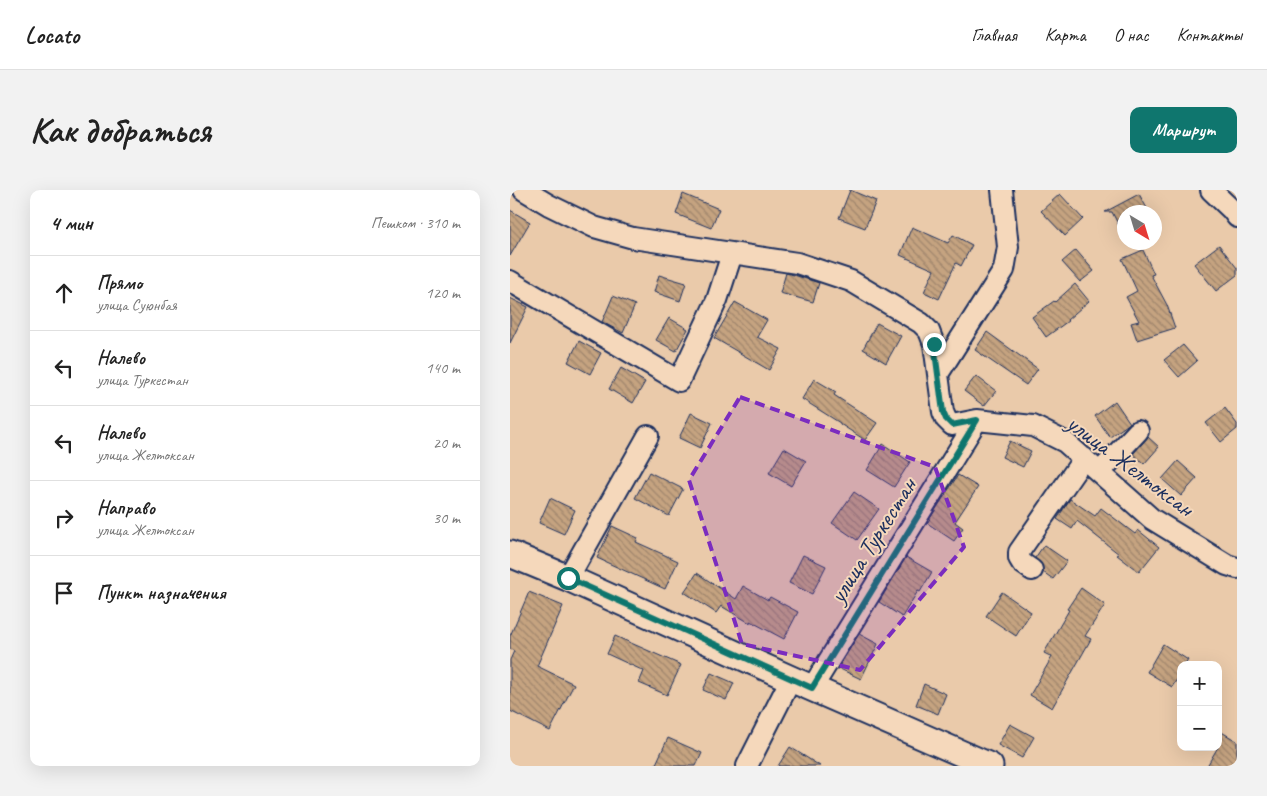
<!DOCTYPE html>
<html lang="ru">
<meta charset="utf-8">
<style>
:root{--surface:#fff;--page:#f2f2f2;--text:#222;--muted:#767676;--line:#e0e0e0;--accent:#0f766e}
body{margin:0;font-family:Caveat,sans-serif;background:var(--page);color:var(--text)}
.controls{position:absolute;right:15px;bottom:15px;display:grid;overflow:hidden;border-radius:10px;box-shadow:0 5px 20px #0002}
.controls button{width:45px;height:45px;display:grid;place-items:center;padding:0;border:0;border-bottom:1px solid var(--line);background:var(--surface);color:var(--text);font:25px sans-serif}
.compass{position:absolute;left:607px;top:15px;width:45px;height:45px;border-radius:50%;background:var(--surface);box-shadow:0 5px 20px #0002;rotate:142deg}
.stop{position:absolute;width:15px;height:15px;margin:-11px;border:4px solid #0f766e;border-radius:50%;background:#fff}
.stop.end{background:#0f766e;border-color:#fff;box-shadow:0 1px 5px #0008}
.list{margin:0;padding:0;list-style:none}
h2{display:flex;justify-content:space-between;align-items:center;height:65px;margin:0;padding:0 20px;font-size:21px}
h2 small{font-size:16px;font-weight:400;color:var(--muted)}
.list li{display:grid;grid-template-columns:32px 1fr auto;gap:15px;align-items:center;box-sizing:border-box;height:75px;padding:0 20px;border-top:1px solid var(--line)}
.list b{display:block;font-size:19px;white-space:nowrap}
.list p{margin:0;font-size:16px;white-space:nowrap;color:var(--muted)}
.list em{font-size:16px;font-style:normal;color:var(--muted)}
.icon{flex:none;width:28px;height:28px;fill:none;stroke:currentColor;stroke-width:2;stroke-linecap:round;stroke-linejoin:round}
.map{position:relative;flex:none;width:727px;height:576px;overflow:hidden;border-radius:10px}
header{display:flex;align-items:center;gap:30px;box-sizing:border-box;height:70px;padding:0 25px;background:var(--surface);border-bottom:1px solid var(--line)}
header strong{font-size:24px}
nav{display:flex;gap:28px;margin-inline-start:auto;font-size:18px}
.intro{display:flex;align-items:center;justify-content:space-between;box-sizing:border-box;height:120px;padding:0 30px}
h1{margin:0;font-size:35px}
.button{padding:12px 22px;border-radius:10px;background:var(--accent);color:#fff;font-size:18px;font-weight:700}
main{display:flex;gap:30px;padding:0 30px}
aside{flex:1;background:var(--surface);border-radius:10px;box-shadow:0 5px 20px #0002}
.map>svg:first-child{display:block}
</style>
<header>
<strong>Locato</strong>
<nav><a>Главная</a><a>Карта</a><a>О нас</a><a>Контакты</a></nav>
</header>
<div class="intro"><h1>Как добраться</h1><a class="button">Маршрут</a></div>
<main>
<aside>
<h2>4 мин<small>Пешком · 310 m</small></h2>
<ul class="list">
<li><svg class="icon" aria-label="ahead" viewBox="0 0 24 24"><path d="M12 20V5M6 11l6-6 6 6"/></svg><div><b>Прямо</b><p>улица Суюнбая</p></div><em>120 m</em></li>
<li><svg class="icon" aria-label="left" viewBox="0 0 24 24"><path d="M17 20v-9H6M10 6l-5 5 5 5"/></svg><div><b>Налево</b><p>улица Туркестан</p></div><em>140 m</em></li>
<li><svg class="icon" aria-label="left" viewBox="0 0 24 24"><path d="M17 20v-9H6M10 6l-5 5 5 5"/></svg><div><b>Налево</b><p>улица Желтоксан</p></div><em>20 m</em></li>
<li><svg class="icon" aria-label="right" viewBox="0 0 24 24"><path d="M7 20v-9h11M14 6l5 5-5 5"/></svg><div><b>Направо</b><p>улица Желтоксан</p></div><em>30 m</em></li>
<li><svg class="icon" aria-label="arrive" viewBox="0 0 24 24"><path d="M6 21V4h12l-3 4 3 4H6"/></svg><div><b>Пункт назначения</b></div></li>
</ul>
</aside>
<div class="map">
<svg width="727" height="576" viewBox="0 0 727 576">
<defs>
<pattern id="building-back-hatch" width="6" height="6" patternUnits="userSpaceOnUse" patternTransform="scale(1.25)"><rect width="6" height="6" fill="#c5a380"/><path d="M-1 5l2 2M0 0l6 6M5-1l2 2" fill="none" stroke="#9f856c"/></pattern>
</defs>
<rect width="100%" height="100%" fill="#eacaaa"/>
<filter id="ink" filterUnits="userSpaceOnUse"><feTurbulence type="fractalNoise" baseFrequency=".02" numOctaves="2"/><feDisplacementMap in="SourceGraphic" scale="10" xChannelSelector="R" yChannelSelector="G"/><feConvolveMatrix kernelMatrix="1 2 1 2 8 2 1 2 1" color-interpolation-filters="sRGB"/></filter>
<g filter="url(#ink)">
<path fill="url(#building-back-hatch)" stroke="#1b2f5e" d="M340,0l26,11 -11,27 -26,-10z
M173,4l36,15 -8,19 -35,-14z
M550,4l23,25 -18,17 -24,-25z
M629,4l10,18h-25v24l-12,-24h-7z
M0,20l20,12 -20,34z
M402,37l36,16 5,-8 19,10 -11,21 -5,-3 -17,36 -15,-7 10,-22 -34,-15z
M709,55l18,23v7l-21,16 -22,-27z
M566,60l18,21 -14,11 -18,-20z
M633,60l11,24 -3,1 16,30 8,23 -38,12 -6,-17 8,-2 -13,-24 11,-6 -15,-32z
M276,83l8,2 25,8 -6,19 -33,-9z
M149,85l27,8 -6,18 -26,-9z
M565,94l14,17 -22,19 1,1 -22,16 -14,-20 22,-16 1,1z
M103,106l22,9 -12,28 -21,-11z
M0,108l18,9 -18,36z
M225,112l32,18 -10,17 24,12 -12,21 -55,-32z
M159,128l19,11 -12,22 -20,-11z
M367,133l24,13 -15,27 -23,-14z
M477,142l51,37 -12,16 -51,-35z
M69,151l22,12 -11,21 -22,-12z
M673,155l14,16 -18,16 -15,-17z
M111,178l24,14 -12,21 -24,-14z
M466,186l20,15 -12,15 -20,-15z
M304,189l22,13 -2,3 43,28 -12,17 -25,-16v-1l-38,-24z
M605,211l15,22 -20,14 -15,-21z
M715,218l12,16v5l-16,13 -15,-19z
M181,223l21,10 -12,25 -21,-10z
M638,247l11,10 -15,17 -11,-10z
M500,251l21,10 -8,16 -21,-10z
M373,254l27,18 -16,25 -27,-17z
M274,258l22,13 -15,25 -22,-13z
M668,271l19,17 -16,18 -19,-17z
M139,282l34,17 -14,27 -34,-18z
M448,285l20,12 -23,35 8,6 -9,13 -27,-18z
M344,302l25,17 -22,31 -25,-17z
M40,308l25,12 -11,24 -25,-11z
M560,309l25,17 6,-8 34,26 3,-4 21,17 -20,25 -22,-17 2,-1 -42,-33 -5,8 -15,-10z
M102,336l26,12 -2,4 42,19 -13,28 -68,-31z
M534,355l23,16 -14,18 -10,-7 -1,-7 -7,-7z
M293,365l23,11 -14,28 -23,-11z
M396,367l26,15 -12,20 -2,-1 -16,26 -23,-15z
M187,383l39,26 7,-13 25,14 2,-3 28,15 -14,27 -34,-18v2l-29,-17 -5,7 -32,-21z
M571,398l24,17 -20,31 6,3 -39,69 -22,-13 22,-38 -8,-4 25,-43 -2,-1z
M19,402l34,14 -26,60 37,18 -24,47 -40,-20v-51l4,-9 -4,-2v-13z
M492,402l29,20 -15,24 -30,-20z
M349,444l19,10 -17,35 -23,-11z
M105,446l66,29 -14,30 -28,-12 5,-12 -37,-17z
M653,454l25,16 -3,5h-4v8l-9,14 -25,-15z
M201,483l23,10 -8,17 -23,-10z
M414,494l22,10 -8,20 -22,-9z
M500,534l24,13 -12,21 -24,-13z
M708,540l19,11v25h-30l11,-19z
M158,548l34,15 -6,13h-41z
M280,557l30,19h-42z"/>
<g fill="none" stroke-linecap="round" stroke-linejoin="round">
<g stroke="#1b2f5e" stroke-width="24">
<path id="minor" d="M14,0l25,15 45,22 39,11 164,25 54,18 70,42 8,8 5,13 9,68 3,7 6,6 25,-5 56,6 32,16 87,77 75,46 10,3
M701,0l21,20 5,7
M0,91l169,100 38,-81 15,-46
M428,184l66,-104 4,-23 -6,-57
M590,282l38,-41
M522,380l-10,-7 -3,-5v-6l65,-94
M58,388l80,-142
M302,498l165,-268
M237,576l44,-87"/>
</g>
<g stroke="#1b2f5e" stroke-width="29">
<path id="major" d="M0,364l58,24 223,101 199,87"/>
</g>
<use href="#minor" stroke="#f5d8bb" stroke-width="20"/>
<use href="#major" stroke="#f5d8bb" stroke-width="25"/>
</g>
</g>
<g fill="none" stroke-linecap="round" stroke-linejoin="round" filter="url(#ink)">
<path stroke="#0f766e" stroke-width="6" d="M58,388l244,110 165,-268 -25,5 -6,-6 -3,-7 -9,-68"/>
</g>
<path fill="#7b2cbf" fill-opacity="0.2" stroke="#7b2cbf" stroke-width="4" stroke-dasharray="10 6" stroke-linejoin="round" d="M230,207l195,70 29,80 -104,123 -118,-26 -53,-164z"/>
<g text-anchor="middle" stroke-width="4" stroke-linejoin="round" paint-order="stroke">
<g font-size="25" fill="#1b2f5e" stroke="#f5d8bb">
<text transform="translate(621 275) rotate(37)" y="9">улица Желтоксан</text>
<text transform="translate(362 350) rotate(-58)" y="9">улица Туркестан</text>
</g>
</g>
</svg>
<div class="controls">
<button>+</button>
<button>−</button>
</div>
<svg class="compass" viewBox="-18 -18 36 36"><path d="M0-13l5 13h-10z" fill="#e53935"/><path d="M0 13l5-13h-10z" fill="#767676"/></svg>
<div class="stop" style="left:58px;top:388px"></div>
<div class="stop end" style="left:424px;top:154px"></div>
</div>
</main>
